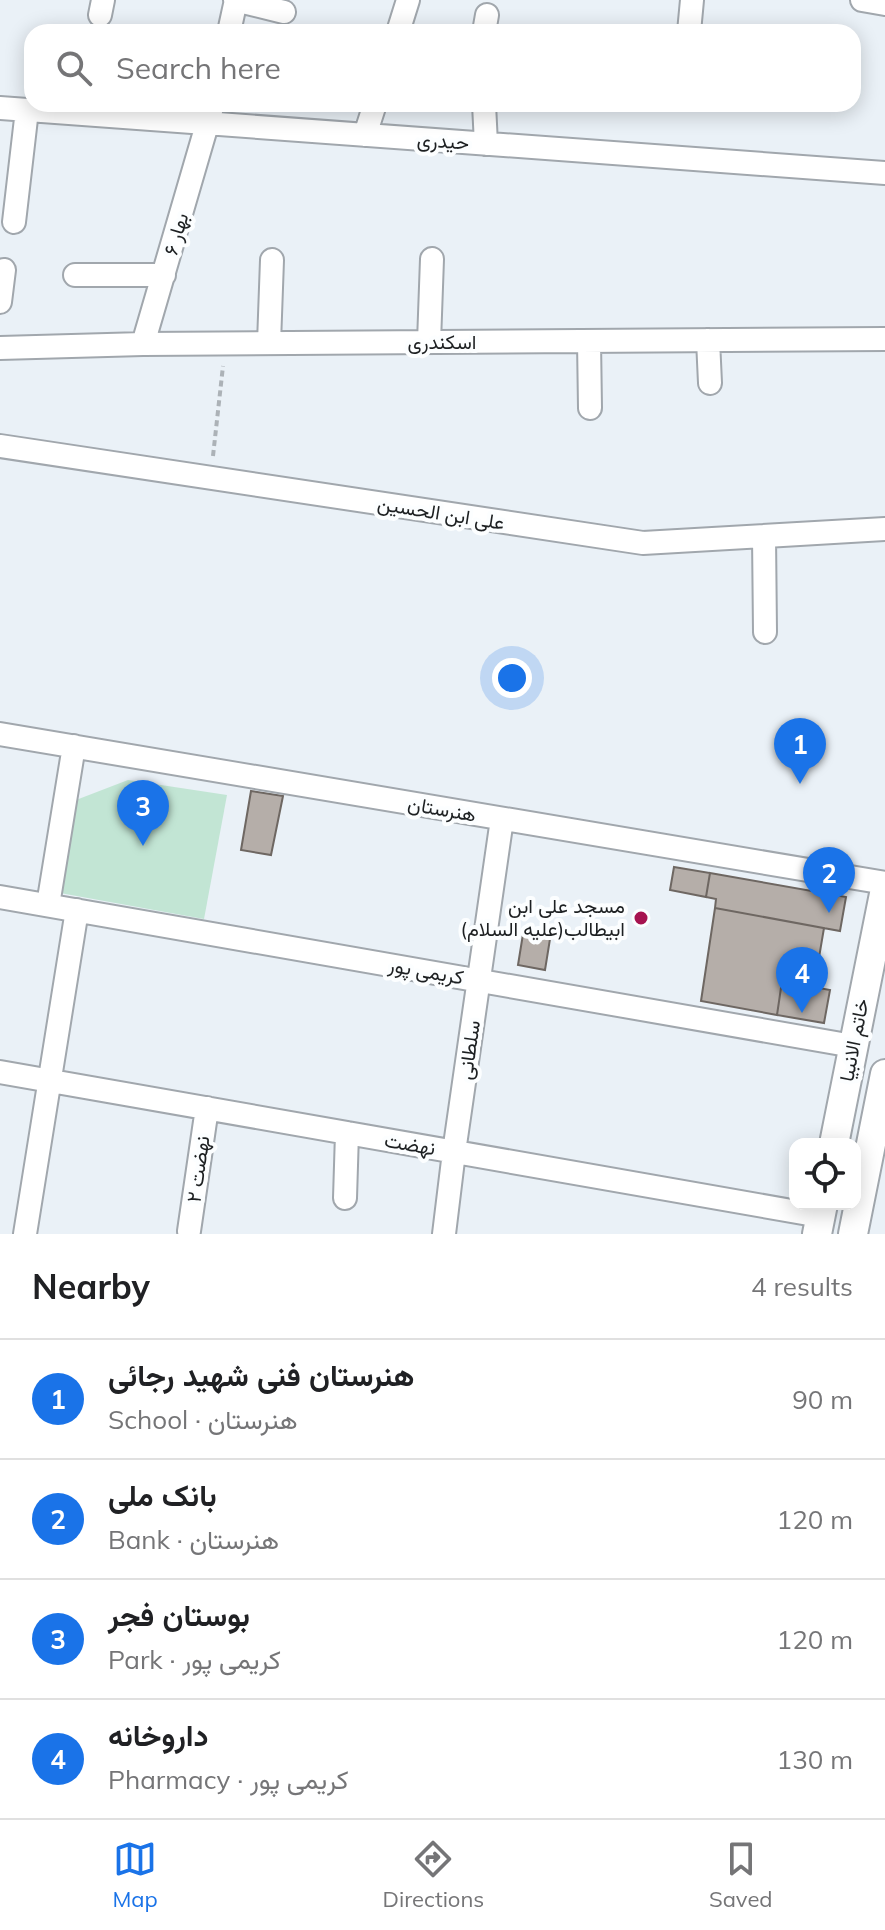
<!DOCTYPE html>
<meta charset="utf-8">
<style>
:root{--surface:#fff;--page:#f2f2f2;--text:#202124;--muted:#757577;--line:#e0e0e0;--accent:#1a73e8}
body{margin:0;font-family:Mulish,Vazirmatn,sans-serif;background:var(--page);color:var(--text)}
.controls{position:absolute;right:24px;bottom:24px;display:grid;overflow:hidden;border-radius:16px;box-shadow:0 4px 20px #0003}
.controls button{width:72px;height:72px;display:grid;place-items:center;padding:0;border:0;border-bottom:2px solid var(--line);background:var(--surface);color:var(--text);font:40px sans-serif}
.you{position:absolute;left:512px;top:678px;width:28px;height:28px;margin:-20px;border:6px solid #fff;border-radius:50%;background:#1a73e8;box-shadow:0 0 0 12px #1a73e833}
.badge{display:grid;place-items:center;width:52px;height:52px;border-radius:50%;background:var(--accent);color:#fff;font-size:26px;font-weight:700}
.pin{position:absolute;translate:-50% -66px;filter:drop-shadow(0 2px 4px #0008)}
.pin::after{content:'';position:absolute;top:42px;width:28px;height:24px;background:inherit;clip-path:polygon(0 0,100% 0,50% 100%)}
.list{margin:0;padding:0;list-style:none}
h2{display:flex;justify-content:space-between;align-items:center;height:104px;margin:0;padding:0 32px;font-size:34px}
h2 small{font-size:26px;font-weight:400;color:var(--muted)}
.list li{display:grid;grid-template-columns:52px 1fr auto;gap:24px;align-items:center;box-sizing:border-box;height:120px;padding:0 32px;border-top:2px solid var(--line)}
.list b{display:block;font-size:30px;white-space:nowrap}
.list p{margin:0;font-size:26px;white-space:nowrap;color:var(--muted)}
.list em{font-size:26px;font-style:normal;color:var(--muted)}
.icon{flex:none;width:44px;height:44px;fill:none;stroke:currentColor;stroke-width:2;stroke-linecap:round;stroke-linejoin:round}
.map{position:relative;flex:none;width:885px;height:1234px;overflow:hidden}
.search{position:absolute;background:var(--surface);box-shadow:0 4px 20px #0003;left:24px;right:24px;top:24px;height:88px;display:flex;align-items:center;gap:20px;box-sizing:border-box;padding:0 28px;border-radius:24px;color:var(--muted);font-size:30px}
.sheet{height:584px;background:var(--surface)}
nav{display:flex;justify-content:space-around;align-items:center;box-sizing:border-box;height:112px;border-top:2px solid var(--line);background:var(--surface);font-size:22px;color:var(--muted)}
nav a{display:grid;justify-items:center;gap:4px}
nav .on{color:var(--accent)}
.map>svg:first-child{display:block}
</style>
<div class="map">
<svg width="885" height="1234" viewBox="0 0 885 1234">
<rect width="100%" height="100%" fill="#eaf1f7"/>
<path fill="#c2e5d4" d="M128,780l99,15 -23,124 -144,-26 16,-93z"/>
<path fill="#b5aea9" stroke="#6e6762" stroke-width="2" d="M251,791l32,5 -12,59 -30,-5z
M674,867l36,6 -4,24 -36,-7z
M710,873l136,24 -6,34 -125,-23 1,-9 -10,-2z
M715,908l109,20 -10,59 -32,-6 -5,34 -76,-14z
M523,934l27,5 -5,31 -27,-5z
M782,981l48,9 -6,33 -47,-8z"/>
<g fill="none" stroke-linecap="round" stroke-linejoin="round">
<g stroke="#a1a7ad" stroke-width="26">
<path id="minor" d="M235,0l49,12
M862,0l23,4
M100,15l3,-15
M229,32l7,-32
M398,32l10,-32
M484,32l3,-17
M689,32l3,-32
M484,104l2,40
M0,108l885,65
M365,135l10,-31
M14,222l13,-112
M75,275h89
M0,302l4,-32
M708,340l2,43
M589,341l1,67
M429,342l3,-83
M269,343l3,-83
M143,344l70,-240
M0,348l143,-4 742,-5
M0,446l643,97 242,-14
M764,536l1,96
M0,734l885,149
M0,897l853,149
M48,905l26,-159
M0,1072l820,144
M345,1198l2,-65
M189,1231l18,-123
M25,1234l52,-324
M444,1234l10,-82 48,-333"/>
</g>
<g stroke="#a1a7ad" stroke-width="32">
<path id="major" d="M834,1144l51,-255
M817,1234l6,-30
M853,1234l32,-160"/>
</g>
<path stroke="#acb2b7" stroke-width="4" stroke-dasharray="6 4" stroke-linecap="butt" d="M213,456l10,-90"/>
<use href="#minor" stroke="#fff" stroke-width="22"/>
<use href="#major" stroke="#fff" stroke-width="28"/>
</g>
<circle fill="#a61350" stroke="#fcfeff" stroke-width="3" cx="641" cy="918" r="8"/>
<g text-anchor="middle" stroke-width="8" stroke-linejoin="round" paint-order="stroke">
<g font-size="20" fill="#1d2022" stroke="#fcfeff">
<text transform="translate(443 141) rotate(4)" y="7">حیدری</text>
<text transform="translate(176 234) rotate(-74)" y="7">بهار ۶</text>
<text x="442" y="349">اسکندری</text>
<text transform="translate(441 513) rotate(9)" y="7">علی ابن الحسین</text>
<text transform="translate(442 809) rotate(10)" y="7">هنرستان</text>
<text transform="translate(426 971) rotate(10)" y="7">کریمی پور</text>
<text transform="translate(854 1040) rotate(-79)" y="7">خاتم الانبیا</text>
<text transform="translate(469 1050) rotate(-82)" y="7">سلطانی</text>
<text transform="translate(410 1144) rotate(10)" y="7">نهضت</text>
<text transform="translate(198 1169) rotate(-82)" y="7">نهضت ۲</text>
</g>
<g font-size="20" fill="#1d2022" stroke="#fcfeff" text-anchor="end">
<text x="625" y="913">مسجد علی ابن<tspan x="625" dy="23">ابیطالب(علیه السلام)</tspan></text>
</g>
</g>
</svg>
<div class="controls">
<button><svg class="icon" aria-label="locate" viewBox="0 0 24 24"><circle cx="12" cy="12" r="6"/><path d="M12 2v4M12 18v4M2 12h4M18 12h4"/></svg></button>
</div>
<div class="you"></div>
<div class="pin badge" style="left:800px;top:784px">1</div>
<div class="pin badge" style="left:829px;top:913px">2</div>
<div class="pin badge" style="left:143px;top:846px">3</div>
<div class="pin badge" style="left:802px;top:1013px">4</div>
<div class="search"><svg class="icon" aria-label="search" viewBox="0 0 24 24"><circle cx="10" cy="10" r="6"/><path d="M15 15l6 6"/></svg>Search here</div>
</div>
<section class="sheet">
<h2>Nearby<small>4 results</small></h2>
<ul class="list">
<li><span class="badge">1</span><div><b>هنرستان فنی شهید رجائی</b><p>School · هنرستان</p></div><em>90 m</em></li>
<li><span class="badge">2</span><div><b>بانک ملی</b><p>Bank · هنرستان</p></div><em>120 m</em></li>
<li><span class="badge">3</span><div><b>بوستان فجر</b><p>Park · کریمی پور</p></div><em>120 m</em></li>
<li><span class="badge">4</span><div><b>داروخانه</b><p>Pharmacy · کریمی پور</p></div><em>130 m</em></li>
</ul>
</section>
<nav>
<a class="on"><svg class="icon" aria-label="map" viewBox="0 0 24 24"><path d="M3 6l6-2 6 2 6-2v14l-6 2-6-2-6 2zM9 4v14M15 6v14"/></svg>Map</a>
<a><svg class="icon" aria-label="directions" viewBox="0 0 24 24"><path d="M12 3l9 9-9 9-9-9zM9 14v-3h6M13 9l2 2-2 2"/></svg>Directions</a>
<a><svg class="icon" aria-label="saved" viewBox="0 0 24 24"><path d="M7 4h10v16l-5-4-5 4z"/></svg>Saved</a>
</nav>
